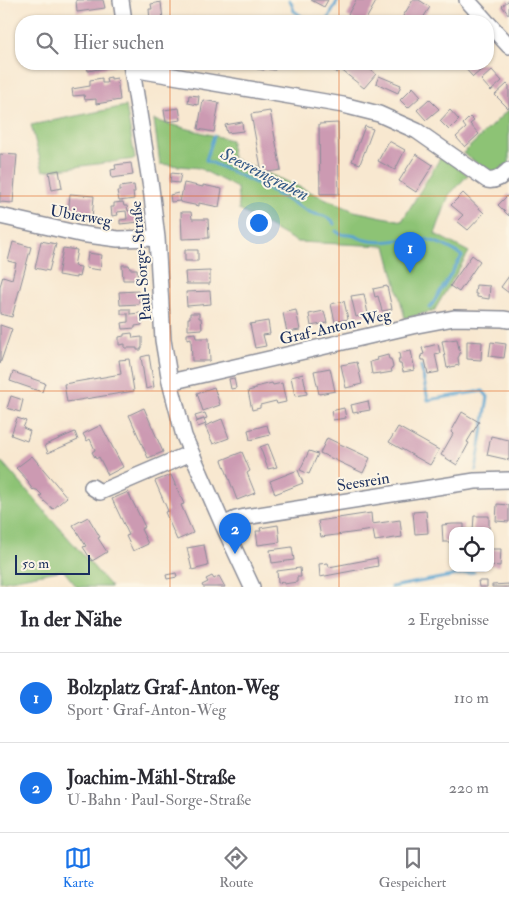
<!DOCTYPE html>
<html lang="de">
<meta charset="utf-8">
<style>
:root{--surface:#fff;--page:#f2f2f3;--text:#2b2b33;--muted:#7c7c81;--line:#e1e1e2;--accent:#1a73e8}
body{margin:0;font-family:"IM FELL Double Pica",serif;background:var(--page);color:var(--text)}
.controls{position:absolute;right:15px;bottom:15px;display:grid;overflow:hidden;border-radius:10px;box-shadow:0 1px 4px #0004}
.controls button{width:45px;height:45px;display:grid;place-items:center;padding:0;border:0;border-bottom:1px solid var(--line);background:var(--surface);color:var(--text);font:25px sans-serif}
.scale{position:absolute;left:15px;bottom:12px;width:75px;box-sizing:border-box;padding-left:5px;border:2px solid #1b2f5e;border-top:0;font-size:14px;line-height:18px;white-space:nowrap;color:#1b2f5e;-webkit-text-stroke:4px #fcf5e5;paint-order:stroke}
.you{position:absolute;left:258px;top:222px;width:18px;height:18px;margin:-12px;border:4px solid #fff;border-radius:50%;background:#1a73e8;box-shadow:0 0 0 8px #1a73e833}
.badge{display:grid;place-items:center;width:32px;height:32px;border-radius:50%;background:var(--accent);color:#fff;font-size:16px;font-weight:700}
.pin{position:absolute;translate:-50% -41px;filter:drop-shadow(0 1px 2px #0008)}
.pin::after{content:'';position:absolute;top:26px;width:18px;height:15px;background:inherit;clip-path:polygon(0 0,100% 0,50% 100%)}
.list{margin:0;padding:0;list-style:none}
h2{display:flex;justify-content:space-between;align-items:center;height:65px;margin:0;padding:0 20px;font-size:21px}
h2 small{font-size:16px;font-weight:400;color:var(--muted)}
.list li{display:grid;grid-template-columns:32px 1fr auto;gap:15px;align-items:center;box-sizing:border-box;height:90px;padding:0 20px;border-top:1px solid var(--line)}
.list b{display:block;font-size:19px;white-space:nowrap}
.list p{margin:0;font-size:16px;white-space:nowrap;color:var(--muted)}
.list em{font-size:16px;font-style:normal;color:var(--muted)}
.icon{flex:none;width:28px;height:28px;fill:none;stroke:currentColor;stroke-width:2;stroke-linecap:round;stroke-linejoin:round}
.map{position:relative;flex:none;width:509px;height:587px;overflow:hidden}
.search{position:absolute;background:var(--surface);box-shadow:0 1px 4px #0004;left:15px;right:15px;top:15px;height:55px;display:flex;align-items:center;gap:12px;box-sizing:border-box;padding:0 18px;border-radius:20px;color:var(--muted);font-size:19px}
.sheet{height:245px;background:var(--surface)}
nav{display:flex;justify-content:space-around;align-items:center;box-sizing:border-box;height:70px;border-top:1px solid var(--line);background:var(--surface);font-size:14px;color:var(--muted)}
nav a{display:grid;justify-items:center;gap:2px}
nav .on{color:var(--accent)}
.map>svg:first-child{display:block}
</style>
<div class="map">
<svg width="509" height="587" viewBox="0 0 509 587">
<rect width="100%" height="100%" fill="#fcf5e5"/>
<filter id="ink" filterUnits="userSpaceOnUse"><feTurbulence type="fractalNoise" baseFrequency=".02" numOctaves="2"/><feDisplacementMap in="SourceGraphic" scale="10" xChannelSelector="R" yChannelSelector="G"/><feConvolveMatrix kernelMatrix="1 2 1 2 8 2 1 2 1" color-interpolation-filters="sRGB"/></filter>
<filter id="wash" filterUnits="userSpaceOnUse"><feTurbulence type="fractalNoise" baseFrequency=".0096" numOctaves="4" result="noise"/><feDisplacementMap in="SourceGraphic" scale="20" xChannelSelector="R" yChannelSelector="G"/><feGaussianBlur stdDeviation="1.12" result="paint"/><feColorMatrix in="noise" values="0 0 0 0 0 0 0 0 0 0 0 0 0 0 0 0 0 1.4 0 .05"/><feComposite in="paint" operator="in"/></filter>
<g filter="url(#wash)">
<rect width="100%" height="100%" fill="#f8e8d0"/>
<path fill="#8dc375" stroke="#54796a" d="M126,106l9,53 -92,12 -12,-46z
M509,109v55l-17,10 -6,-4 -23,-17z
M154,120l77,20 1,18 122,53 48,10 40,-66 26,20 -19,20 -14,39 34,18 -35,59 -29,7 -19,-72 -89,-4 -58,-32 -2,-22 -38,-20 -39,-4z
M0,462l3,1 108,124h-34l-14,-17 -63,12z"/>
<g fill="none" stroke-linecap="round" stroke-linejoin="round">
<path stroke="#59a3d0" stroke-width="3" d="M289,0l2,2 3,9 15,10
M327,21l11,-21
M214,136l-8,24 54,25 51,28 13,3 8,4 2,4
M336,231c5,5 8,3 14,4 6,0 10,4 15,5 16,4 33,0 49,-2
M425,239c13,3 26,9 37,17l-32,52
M421,366l7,34 55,-9 5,6 -12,73
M391,587l83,-15"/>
</g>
<g id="blocks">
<path fill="#cc9ab2" d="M76,0h27l2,8 -28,4z
M311,0h17l-4,7z
M356,0h21l-12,21h-10l-8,-5z
M413,0h6l11,7 -9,14h-21z
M509,0v15l-7,-9z
M161,2l2,18 -13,1 -1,-12h3l-1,-5z
M87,64h28v2l-27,5z
M253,64h12l-1,6 -7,-1 1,-2 -5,-1z
M269,64h7l-1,6 -7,-1z
M325,64h38l13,10 -12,14 -24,-19 -3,4z
M464,64h24l-15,13 -11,-12z
M492,70l10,11 -11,10 -10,-11z
M379,76l22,9 -3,8 -22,-10z
M111,77v2l6,-1 3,22 -24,4v-5l-11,1 -1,-5 -11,1 -1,-7 18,-3v-6l12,-2v5h5l-1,-5z
M507,84l2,2v21l-1,1 -13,-13z
M413,87l8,9 -13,12 -8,-8z
M189,95l10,1 -1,9 -10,-2z
M429,99l10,10 -13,11 -9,-10z
M203,100l16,3 -5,29 -16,-3z
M179,108l2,12 -15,2 -2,-12z
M450,110l9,10 -10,10 -9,-9z
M270,111l11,59 -19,3 -11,-59z
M470,117l4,4 -4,3 9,10 -14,13 -9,-10 10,-9 -3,-4z
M242,122l1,9 -16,2 -2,-8z
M338,123l1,71h-19l-1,-70z
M365,126l8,3 -13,35 -8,-3z
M389,141l16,9 -10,20 -17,-9z
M0,154l17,1 -4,48 -13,-1z
M416,154l17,11 -17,27 -17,-11z
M131,163l2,12 -21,3 -1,-8 5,-1 -1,-4z
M59,170l3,18 -10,2 -3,-18z
M171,173l10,1 -2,9 -9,-1z
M184,183l19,4v-2l19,4 -3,18 -20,-4v3l-19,-4z
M134,185l1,7h-2l1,7 -15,2 -2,-10h3v-4z
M178,193l2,8 -9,1 -1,-7z
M463,193l21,20 -16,17 -11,-9 6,-6 -12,-10z
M70,194l24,2 -2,22 -24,-2z
M509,194v22l-11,-11z
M123,202l1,4h3l1,5 11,-1 1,12 -20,2v-4l7,-1 -1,-8 -9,1 1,3 -6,1 -1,-9h3v-4z
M181,212h10l1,7h16l1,19 -27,1z
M41,241l15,3 -7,27 -14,-3z
M13,242l18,5 -19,70 -12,-3v-28l3,-10 9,3 4,-16 -8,-2z
M63,248l14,2 -3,16 7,1 -2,10 -3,-1v2l-18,-3z
M185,250h13v11h-13z
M88,253l14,2 -2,15 -14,-2z
M472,255l8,6 -21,31 -9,-6z
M122,265h7l1,4h7l1,11h-15z
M210,271v13h-24l-1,-12z
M509,276v17l-8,-6z
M476,285l14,1 -1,13 -12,-2v-3h-2z
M387,286l5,23 -10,2 -4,-15 -3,1 -2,-8z
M138,291l1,3h2v6h-2v4l-19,1 -1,-13z
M210,291l1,13 -24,2 -1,-14z
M364,294l4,20 -12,3 -5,-21z
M344,301l4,18 -13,3 -4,-18z
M121,309h9v5l10,-1 2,12 -7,1v2l-12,1 -1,-6 6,-1v-8h-7z
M296,310l4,20 -13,2 -4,-19z
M324,311l3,12 -16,3 -2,-12z
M190,313h9v5h2l1,11 -14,1v-12h2z
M268,321l2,13 -7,1 3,11 -11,2 -5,-24z
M0,325l12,4 -12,35z
M132,333l1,5 9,-1v11h-1v2h-4v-2h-12v-4l-6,1v-8l5,-1v-2z
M195,333l1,5h13l1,23h-18l-1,-23 -4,1v-5z
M457,339l3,15 -2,4 1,7 -12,3 -5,-27z
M467,341l15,1 -1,18 -14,-1z
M491,342l15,2 -2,14 -15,-2z
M438,344l2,9 -5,1 4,18 -11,2 -3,-14h-3l-1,-5 3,-1 -2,-6z
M411,351l4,19 -12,2 -2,-8h-2l-1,-5h2l-1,-6z
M149,355l5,32 -8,2 -5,-32z
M388,355l1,4h2l2,8 -2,1 1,4 -12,2v-1l-8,1 -2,-12 8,-2 -1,-2z
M129,359l5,32 -67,11 -3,-18 57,-10 -2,-14z
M357,362l5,22 -16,4 -5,-23z
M330,368l5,23 -16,3 -5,-23z
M13,372l32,11 -3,9 -32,-11z
M303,374l4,20 -12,2 -4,-19z
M234,378l2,10 -5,1 -2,-10z
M272,383l1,2 9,-2 4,19 -9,2 -1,-3 -16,4v3l-8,2 -4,-19 8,-2v-2z
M214,387l6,18 -17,6 -6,-18z
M11,396l12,4 -3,12 -13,-4z
M368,401l2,9 -17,3 -2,-8z
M144,408l19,44 -15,6 -19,-43z
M344,408l2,10 -13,2 -2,-9z
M462,412l17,10 -12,20 2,1 -12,22 -16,-10 12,-21 -2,-2z
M205,413l2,5 -10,3 -2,-5z
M17,418l9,3 -3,7 7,3 -3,10 -16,-6z
M204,419l2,5 -8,3 -2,-5z
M222,419l7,19 -16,6 -8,-18z
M101,425l22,42 -15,8 -9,-18 -3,2 -4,-7 3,-2 -5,-11 -3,2 -4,-7z
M267,425l3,10 -20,5 -2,-10z
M398,427l41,23 -9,15 -41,-23z
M75,432l3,8 -30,13 -3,-8z
M491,436l18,4v20l-22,-5z
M327,438l43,20 -7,15 -43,-20z
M268,444l9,23 -9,2 -8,-22z
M309,451l9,3 -9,20 -9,-4z
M242,452l8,19 -3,2 8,20 -18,7 -15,-40z
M32,456l35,41 -14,12 -9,-8 -4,-5 2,-1 -5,-5h-1l-2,-1 -1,1 -5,-7 1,-1 -13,-14z
M298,470l5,13 -28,11 -5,-13z
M171,475l13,29 -3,1 12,28 -16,7 -12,-28 3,-1 -13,-30z
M128,492l17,35 -4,2 7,15 -15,7 -7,-15 3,-1 -17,-36z
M497,504l12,1v17l-13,-1z
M426,511l2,22 -13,1 -2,-22z
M371,513l1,11 28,-4 2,17 -27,4 -2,-11 -52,7 -3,-16z
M474,516h15v15h-16z
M88,517l12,20 -2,1 9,14 -15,9 -9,-14 3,-1 -13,-21z
M453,524h11v7h-11v11h-10l-1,-17z
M278,525l2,17 -22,3 -2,-14h5l-1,-3z
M204,545l4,21 -16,4 -5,-22z
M292,547l2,13 -22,3 -2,-13z
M490,549h11l-1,17 -10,-1z
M377,558l1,8 -58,11 -1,-13 9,-1 1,4z
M300,568l1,9h-4v5l-13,2v-2l-6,1 -1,-12z
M176,573l1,4 -10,2 -1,-4z
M212,576l2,3 5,-3 6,11h-22l-1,-2 6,-3 -2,-3z
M478,581h9v6h-8z
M509,584v3h-17v-2z"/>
</g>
</g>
<g filter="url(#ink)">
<use href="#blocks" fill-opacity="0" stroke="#8a8c97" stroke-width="1"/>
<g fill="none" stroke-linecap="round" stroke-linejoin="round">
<g stroke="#8a8c97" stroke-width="18">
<path id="minor" d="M121,0l3,21
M467,0l19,21
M488,23l21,23
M131,64l20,124 6,50 6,102 7,42 14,54 39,89 29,62
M132,69l211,36 36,9 38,17 70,49c9,2 15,-4 22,-10
M0,216l80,18 38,5 39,-1
M170,382l242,-56 42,-8 49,1 6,1
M92,487l8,5 91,-39
M223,525l13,-6 9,-2 230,-36 34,-1"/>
</g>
<use href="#minor" stroke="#fff" stroke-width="15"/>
</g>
</g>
<path fill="none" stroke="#de5710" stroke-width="1" stroke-opacity="0.55" d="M170,0v21M339,0v21M170,64v523M339,64v523M0,196h509M0,391h509"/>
<g text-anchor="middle" stroke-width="4" stroke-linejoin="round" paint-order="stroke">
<g font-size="16" fill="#1b2f5e" stroke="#fcf5e5">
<text transform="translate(81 215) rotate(10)" y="6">Ubierweg</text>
<text transform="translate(140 261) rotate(-95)" y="6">Paul-Sorge-Straße</text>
<text transform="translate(335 326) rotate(-13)" y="6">Graf-Anton-Weg</text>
<text transform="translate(363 481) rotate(-9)" y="6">Seesrein</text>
</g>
<g font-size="18" font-style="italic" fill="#315886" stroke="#fcf5e5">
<text transform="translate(265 174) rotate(27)" y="6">Seesreingraben</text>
</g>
</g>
</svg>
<div class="controls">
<button><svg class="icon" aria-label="locate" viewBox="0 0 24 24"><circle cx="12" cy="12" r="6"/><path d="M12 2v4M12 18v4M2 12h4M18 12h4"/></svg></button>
</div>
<div class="scale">50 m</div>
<div class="you"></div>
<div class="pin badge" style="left:410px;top:273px">1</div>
<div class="pin badge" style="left:235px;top:554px">2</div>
<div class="search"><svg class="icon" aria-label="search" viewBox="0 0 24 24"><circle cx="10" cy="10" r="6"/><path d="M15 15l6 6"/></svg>Hier suchen</div>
</div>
<section class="sheet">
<h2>In der Nähe<small>2 Ergebnisse</small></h2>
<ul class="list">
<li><span class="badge">1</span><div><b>Bolzplatz Graf-Anton-Weg</b><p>Sport · Graf-Anton-Weg</p></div><em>110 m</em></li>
<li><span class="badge">2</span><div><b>Joachim-Mähl-Straße</b><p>U-Bahn · Paul-Sorge-Straße</p></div><em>220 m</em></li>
</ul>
</section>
<nav>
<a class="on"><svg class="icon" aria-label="map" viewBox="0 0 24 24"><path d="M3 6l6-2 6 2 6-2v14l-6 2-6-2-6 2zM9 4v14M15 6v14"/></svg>Karte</a>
<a><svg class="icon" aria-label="directions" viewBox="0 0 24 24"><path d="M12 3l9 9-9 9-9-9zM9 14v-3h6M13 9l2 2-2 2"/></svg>Route</a>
<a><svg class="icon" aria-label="saved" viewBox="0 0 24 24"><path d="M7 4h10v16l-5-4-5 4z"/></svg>Gespeichert</a>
</nav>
